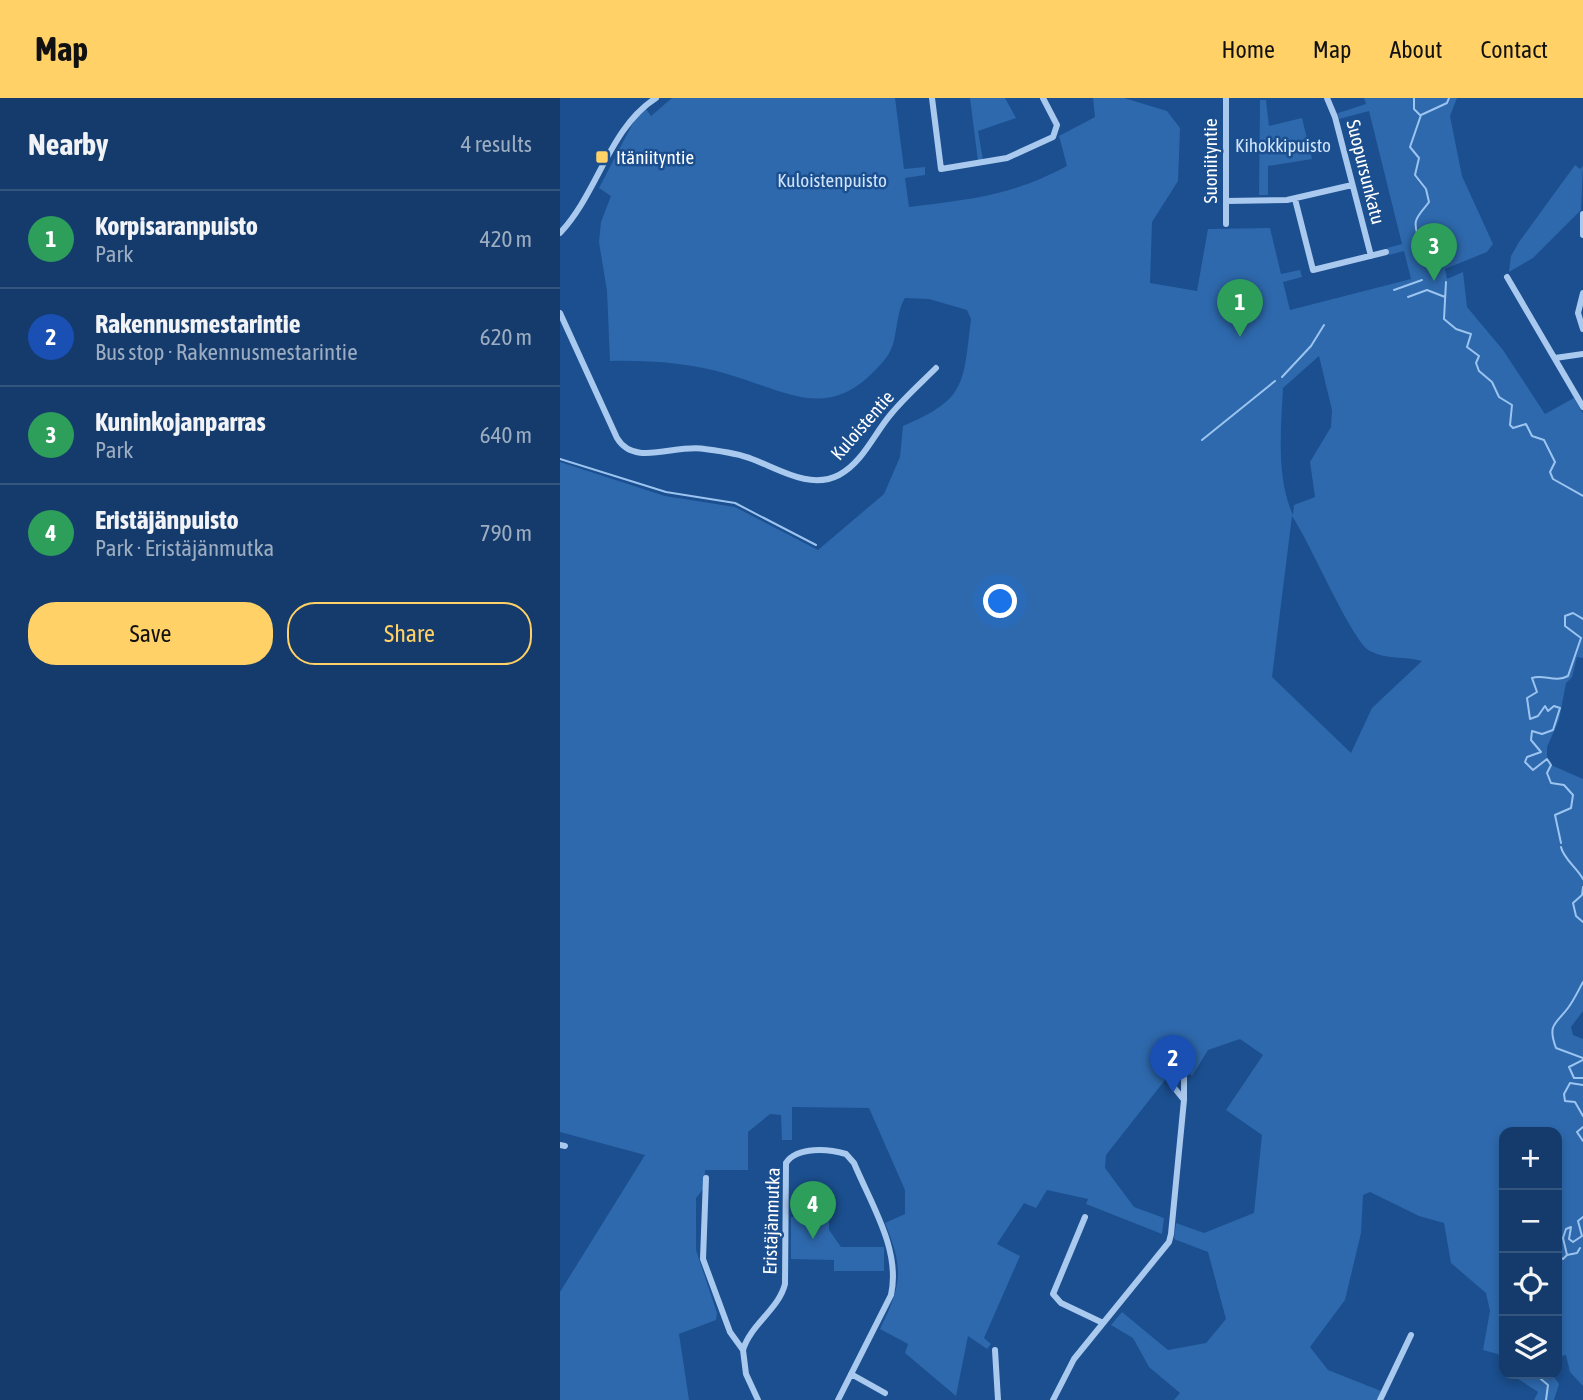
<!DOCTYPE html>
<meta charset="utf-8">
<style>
:root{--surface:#143b6b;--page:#1d4271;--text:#f1f3f6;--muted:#9dadc1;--line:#33557e;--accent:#ffd166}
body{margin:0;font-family:"Asap Condensed",sans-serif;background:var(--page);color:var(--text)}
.controls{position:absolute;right:21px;bottom:21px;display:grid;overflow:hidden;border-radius:14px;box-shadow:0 4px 10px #0003}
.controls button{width:63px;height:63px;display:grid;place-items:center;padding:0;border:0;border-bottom:2px solid var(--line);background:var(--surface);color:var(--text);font:35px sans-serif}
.you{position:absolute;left:441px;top:504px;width:24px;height:24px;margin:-18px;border:5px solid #fff;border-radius:50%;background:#1a73e8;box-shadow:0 0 0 10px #1a73e833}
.badge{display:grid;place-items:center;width:46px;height:46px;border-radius:50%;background:var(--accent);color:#fff;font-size:23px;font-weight:700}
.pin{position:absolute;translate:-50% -58px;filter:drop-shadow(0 2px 4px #0008)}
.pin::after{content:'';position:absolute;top:37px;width:24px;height:21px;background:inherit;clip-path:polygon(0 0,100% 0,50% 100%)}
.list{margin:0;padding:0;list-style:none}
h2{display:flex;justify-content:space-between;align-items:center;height:91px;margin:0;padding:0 28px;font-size:30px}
h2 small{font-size:23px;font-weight:400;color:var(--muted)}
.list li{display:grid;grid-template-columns:46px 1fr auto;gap:21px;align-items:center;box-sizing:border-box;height:98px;padding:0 28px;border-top:2px solid var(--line)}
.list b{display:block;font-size:26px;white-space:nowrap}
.list p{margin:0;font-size:23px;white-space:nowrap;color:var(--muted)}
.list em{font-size:23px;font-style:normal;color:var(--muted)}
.actions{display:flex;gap:14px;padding:21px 28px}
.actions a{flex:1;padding:16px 0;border:2px solid var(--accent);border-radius:28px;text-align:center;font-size:24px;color:var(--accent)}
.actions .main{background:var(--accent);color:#111}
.icon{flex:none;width:38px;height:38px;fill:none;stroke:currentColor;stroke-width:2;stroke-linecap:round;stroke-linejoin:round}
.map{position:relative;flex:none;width:1023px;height:1302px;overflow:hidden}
header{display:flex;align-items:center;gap:42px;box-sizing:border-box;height:98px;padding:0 35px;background:var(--accent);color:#111}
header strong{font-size:33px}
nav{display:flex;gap:38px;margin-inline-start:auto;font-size:24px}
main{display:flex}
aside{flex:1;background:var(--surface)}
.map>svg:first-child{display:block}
</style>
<header>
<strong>Map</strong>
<nav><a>Home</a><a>Map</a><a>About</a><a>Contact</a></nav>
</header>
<main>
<aside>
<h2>Nearby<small>4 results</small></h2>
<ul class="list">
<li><span class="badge" style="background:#2e9e5b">1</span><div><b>Korpisaranpuisto</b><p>Park</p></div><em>420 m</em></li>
<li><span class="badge" style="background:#1a4fb4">2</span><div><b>Rakennusmestarintie</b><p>Bus stop · Rakennusmestarintie</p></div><em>620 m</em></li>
<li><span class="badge" style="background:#2e9e5b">3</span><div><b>Kuninkojanparras</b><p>Park</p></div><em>640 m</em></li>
<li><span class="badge" style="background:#2e9e5b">4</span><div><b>Eristäjänpuisto</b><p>Park · Eristäjänmutka</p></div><em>790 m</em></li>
</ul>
<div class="actions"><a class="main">Save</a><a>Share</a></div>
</aside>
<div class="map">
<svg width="1023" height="1302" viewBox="0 0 1023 1302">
<rect width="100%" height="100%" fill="#1b4f8f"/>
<path fill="#2e69ad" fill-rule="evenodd" d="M112,0h223l9,71 21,-2v8l-20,3 4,29c62,-8 102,-11 158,-41l-8,-30 36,-19 -2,-19h31l43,13 13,17 -2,53 -26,41 -2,61 47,8 11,-62 62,-1 11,46 19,-4 2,7 -19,5 7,28 121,-31 -7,-28 -15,4 -2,-7 15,-4 -33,-133 -30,8 -1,-6 28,-9 -2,-6h93l-7,18 12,60 31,68 -6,8 -42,17 2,10 16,-7 4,35 36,43 42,64 29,-16 9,16v244l-6,-1 -5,20 -6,6 -7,37 -12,27v12l4,6 32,14v232l-12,16 2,8 10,4v347l-13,-14 -4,-17 -9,2v-225h-53v235l-6,-13 -15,-4 7,-39 -4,-18 -35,-30 -7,-40 -25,-7 -49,-24 -7,3 -2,38 -16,67 -35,47 18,23 53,21 -4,9h-203l6,-7 -31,-26 -16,-29 -22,-13 11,-13 46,38 38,-7 20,-24 -18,-67 -34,-13 2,-16 28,10 50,-20 8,-78 -36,-25 37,-55 -23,-16 -32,11 -16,26c-8,-7 -14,-7 -23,-1l-63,80 -1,13 29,39 30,11 -2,16 -76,-30 2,-5 -41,-9 -11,18 -12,-5 -27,41 23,12 -36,82 7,6 -4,5 -19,-13 -12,60 -51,-43 3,-9 -28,-15c22,-44 24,-60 5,-106l20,-9v-24l-36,-82 -77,-1v33h-10l-1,-25 -11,-1 -22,18v38h-43l-1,18 -8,10v52l21,63 -1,7 -37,14 10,66h-129v-108l85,-137 -85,-23v-670l105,34 70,11 83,43 66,-56 16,-37 3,-31c64,-27 60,-42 68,-107l-4,-9 -38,-11 -24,-1c-11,18 -6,44 -19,60 -54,67 -94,35 -159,16 -36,-11 -80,-14 -117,-13l-3,-70 -8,-49 2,-20 10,-26 -12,-8 36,-69 11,-10 5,7zM759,258l13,54 -1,17 -21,35 5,35 -21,8 -1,10c-17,-37 -12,-87 -10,-127zM732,418c18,26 60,126 78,135 16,9 35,5 52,10l-50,47 -21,45 -79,-76z
M410,0h35l11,20 -38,13 5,29 -5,1z
M700,2h6l3,26 33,-8 10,41 -44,7v29h-9z
M1015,67l5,4 3,-3 -2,44 -48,48 -24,14 2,-16 8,-14z
M231,1119h38v13l12,17h43v24h-50v-11l-43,-1z
M951,1276h41l7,10 -5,16h-20l4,-8z"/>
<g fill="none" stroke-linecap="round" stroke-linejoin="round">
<path stroke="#9cc4f0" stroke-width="2" d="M854,0v11l6,6
M879,172c-9,-7 -26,-37 -23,-49 2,-7 9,-13 13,-19l-3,-13 -11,-14 4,-17 -9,-11 11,-32 26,-12 2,-5
M886,184l-2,37 12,10 15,5 -4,13 12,9 -3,7 3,8 13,11 7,15 13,8 -2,20 3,3 13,-4 6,12 12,4 11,22 -5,10 3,7 30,17
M834,192l28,-10
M848,199l19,-7 18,7
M722,279l29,-31 13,-21
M642,342l73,-59
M0,361l106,33 69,11 81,42
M1001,745l-6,-28 16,-7 2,-13 -9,-10 -13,-2 -4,-10 4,-8 -4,-6 -14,11 -8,-8 2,-5 14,-5 -10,-12 1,-9 10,3 11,-4 7,-22 -6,-2 -6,5 -3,-5 -7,10 -8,3 -3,-21 10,-6 -5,-14c12,-4 23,5 36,-2l13,-38 -16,-12v-10l8,-3 10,6
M1001,749c2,11 16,21 22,32
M1023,789l-1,8 -9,8 3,13 7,6
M1023,884c-5,9 -9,18 -15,26 -12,16 -21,16 -12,40l27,10
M1023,962l-14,7 5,11h9
M1023,987l-13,-2 -6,11 1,7 10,1 8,14
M1023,1029l-6,5 6,9
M997,1157l6,4 4,-4 -4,-17 3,-9 5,-2 -2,12 4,3 9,-6 -4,-15 5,-4
M1007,1157l10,-2 3,-5
M975,1276l13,11 -2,15"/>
<path stroke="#a9c9ee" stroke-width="6" d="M372,0l9,71 66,-11 46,-21 4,-12 -14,-27
M767,0l8,19 36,139
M735,101l18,71 73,-18
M666,103l61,-1 65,-15
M1023,116v21
M666,126v-126
M0,135c38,-40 49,-105 96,-135
M947,179l76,130
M1023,195l-5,20 5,16
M0,215l57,125c18,30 59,5 88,11 16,2 33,4 47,10 27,10 58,31 87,16 24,-13 35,-41 52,-61 13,-16 30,-31 45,-46
M995,260l28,-4
M0,1047l5,1
M146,1080l-3,81 27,73 13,18 3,24 12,26
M525,1119l-32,77 8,9 42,20
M183,1252c7,-25 36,-41 42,-66l1,-121c11,-17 43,-14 60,-9l8,9c17,41 47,87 37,132l-53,105
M435,1252l3,50
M291,1276l34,19
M493,1302l21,-41 95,-117 2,-8 13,-134v-23l-7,-2 -4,2 -1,8 12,15
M820,1302l31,-65"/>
</g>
<rect fill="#ffd166" stroke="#1b4f8f" stroke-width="2.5" x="35" y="52" width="14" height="14" rx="3.5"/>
<g text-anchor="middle" stroke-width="5" stroke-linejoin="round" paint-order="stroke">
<g font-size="19" fill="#cfe3fa" stroke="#1b4f8f">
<text x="723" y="54">Kihokkipuisto</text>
<text x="272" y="89">Kuloistenpuisto</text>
</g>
<g font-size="19" fill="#fff" stroke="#1b4f8f" text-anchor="start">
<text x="56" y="66">Itäniityntie</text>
</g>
<g font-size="19" fill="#fff" stroke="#1b4f8f">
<text transform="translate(650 63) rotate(-90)" y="7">Suoniityntie</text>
<text transform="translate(806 74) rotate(76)" y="7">Suopursunkatu</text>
<text transform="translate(302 327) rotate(-49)" y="7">Kuloistentie</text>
<text transform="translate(211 1123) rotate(-88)" y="7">Eristäjänmutka</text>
</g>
</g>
</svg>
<div class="controls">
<button>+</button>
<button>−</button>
<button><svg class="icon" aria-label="locate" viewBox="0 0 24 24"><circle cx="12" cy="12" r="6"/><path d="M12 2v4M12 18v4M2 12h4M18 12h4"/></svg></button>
<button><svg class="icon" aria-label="layers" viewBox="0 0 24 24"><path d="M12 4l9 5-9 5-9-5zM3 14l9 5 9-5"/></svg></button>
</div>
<div class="you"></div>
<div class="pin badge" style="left:680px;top:239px;background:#2e9e5b">1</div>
<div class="pin badge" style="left:613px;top:995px;background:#1a4fb4">2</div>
<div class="pin badge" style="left:874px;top:183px;background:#2e9e5b">3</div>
<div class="pin badge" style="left:253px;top:1141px;background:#2e9e5b">4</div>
</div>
</main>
